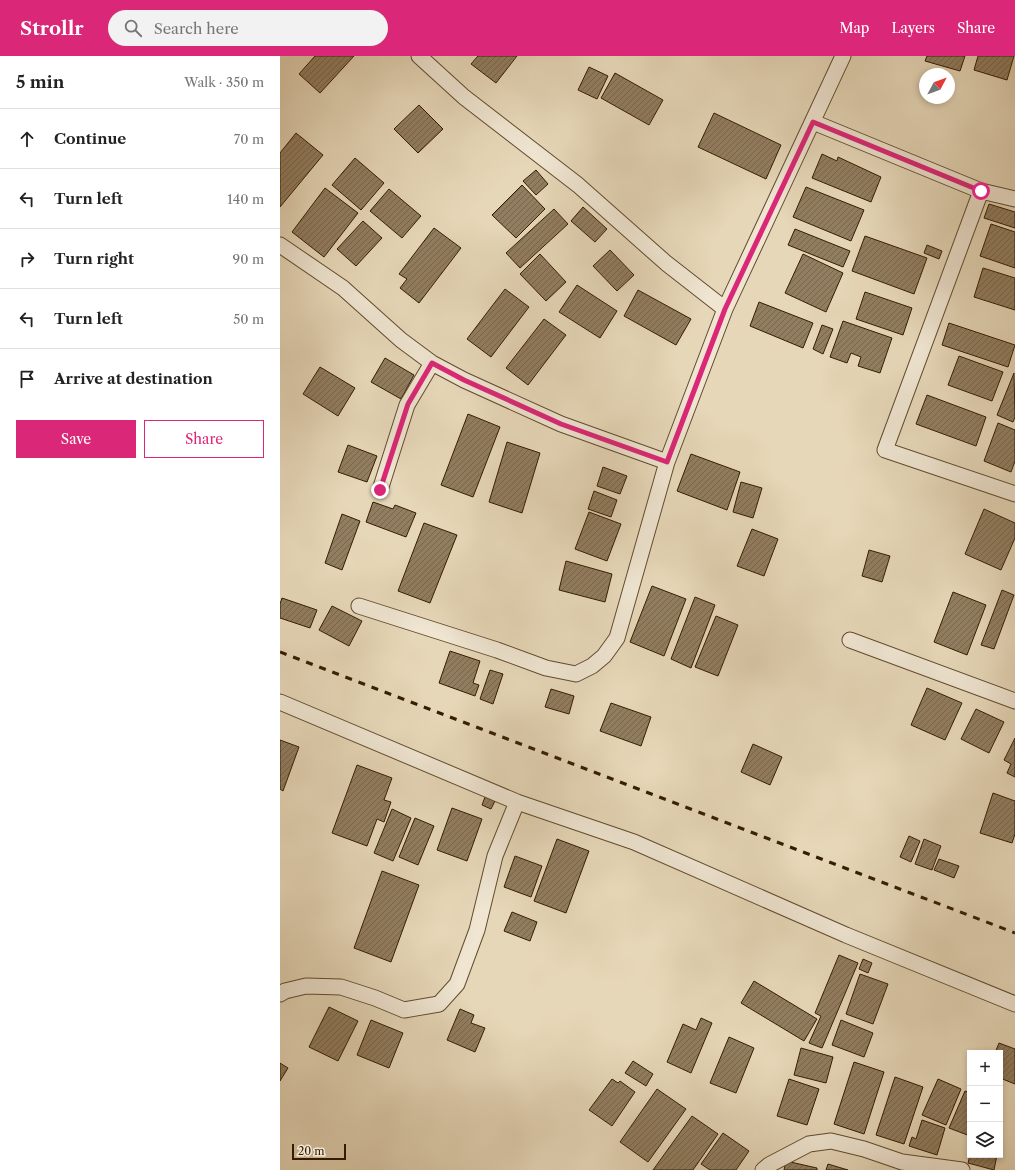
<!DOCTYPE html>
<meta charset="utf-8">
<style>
:root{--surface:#fff;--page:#f2f2f2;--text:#222;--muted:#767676;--line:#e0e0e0;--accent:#db2777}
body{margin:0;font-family:"Libre Caslon Text",serif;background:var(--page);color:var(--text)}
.controls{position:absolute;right:12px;bottom:12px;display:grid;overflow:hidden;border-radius:0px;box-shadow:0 2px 6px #0003}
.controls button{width:36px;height:36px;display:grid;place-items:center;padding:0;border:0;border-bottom:1px solid var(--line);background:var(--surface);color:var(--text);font:20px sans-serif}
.compass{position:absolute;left:639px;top:12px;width:36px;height:36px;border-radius:50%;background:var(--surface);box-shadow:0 2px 6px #0003;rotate:49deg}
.scale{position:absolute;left:12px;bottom:10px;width:54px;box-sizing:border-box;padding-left:4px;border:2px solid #351c01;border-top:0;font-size:11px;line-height:14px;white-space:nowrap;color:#351c01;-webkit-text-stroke:3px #efe5d1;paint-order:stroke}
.stop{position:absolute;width:12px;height:12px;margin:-9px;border:3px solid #db2777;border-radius:50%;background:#fff}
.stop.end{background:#db2777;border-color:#fff;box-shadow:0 1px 4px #0008}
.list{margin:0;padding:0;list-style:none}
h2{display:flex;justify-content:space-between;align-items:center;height:52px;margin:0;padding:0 16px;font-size:17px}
h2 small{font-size:13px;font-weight:400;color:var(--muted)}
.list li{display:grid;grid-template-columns:26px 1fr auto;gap:12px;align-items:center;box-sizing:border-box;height:60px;padding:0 16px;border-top:1px solid var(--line)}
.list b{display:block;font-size:15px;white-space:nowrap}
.list em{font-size:13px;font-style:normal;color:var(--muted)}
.actions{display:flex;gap:8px;padding:12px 16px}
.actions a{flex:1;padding:9px 0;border:1px solid var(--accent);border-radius:0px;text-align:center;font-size:14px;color:var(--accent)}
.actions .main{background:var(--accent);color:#fff}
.icon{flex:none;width:22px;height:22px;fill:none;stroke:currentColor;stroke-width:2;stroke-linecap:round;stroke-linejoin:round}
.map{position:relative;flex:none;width:735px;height:1114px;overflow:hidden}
header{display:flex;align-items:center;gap:24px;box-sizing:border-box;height:56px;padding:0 20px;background:var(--accent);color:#fff}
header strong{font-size:19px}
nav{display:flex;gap:22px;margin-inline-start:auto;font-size:14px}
.search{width:280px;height:36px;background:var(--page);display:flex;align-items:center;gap:10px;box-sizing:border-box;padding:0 14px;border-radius:22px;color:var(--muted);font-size:15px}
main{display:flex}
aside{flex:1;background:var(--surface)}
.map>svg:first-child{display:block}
</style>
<header>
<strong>Strollr</strong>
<div class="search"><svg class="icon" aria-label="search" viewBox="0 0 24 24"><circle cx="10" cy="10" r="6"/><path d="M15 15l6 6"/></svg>Search here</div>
<nav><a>Map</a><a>Layers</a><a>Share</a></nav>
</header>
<main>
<aside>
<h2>5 min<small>Walk · 350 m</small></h2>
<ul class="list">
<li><svg class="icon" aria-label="ahead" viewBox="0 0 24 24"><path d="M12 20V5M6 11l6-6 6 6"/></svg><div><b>Continue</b></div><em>70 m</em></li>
<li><svg class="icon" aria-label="left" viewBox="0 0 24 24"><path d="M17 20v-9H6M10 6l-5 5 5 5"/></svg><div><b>Turn left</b></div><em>140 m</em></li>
<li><svg class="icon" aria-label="right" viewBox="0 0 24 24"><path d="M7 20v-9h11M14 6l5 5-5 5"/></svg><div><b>Turn right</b></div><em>90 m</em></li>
<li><svg class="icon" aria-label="left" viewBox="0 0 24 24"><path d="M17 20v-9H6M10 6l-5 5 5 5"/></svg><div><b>Turn left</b></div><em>50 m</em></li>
<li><svg class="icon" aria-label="arrive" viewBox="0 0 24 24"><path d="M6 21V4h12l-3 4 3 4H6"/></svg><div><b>Arrive at destination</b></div></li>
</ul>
<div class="actions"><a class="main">Save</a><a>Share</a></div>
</aside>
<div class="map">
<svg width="735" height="1114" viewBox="0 0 735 1114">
<defs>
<pattern id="building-hatch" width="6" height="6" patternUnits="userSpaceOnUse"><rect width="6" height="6" fill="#917d60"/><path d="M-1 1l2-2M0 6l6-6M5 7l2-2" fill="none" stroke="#77664d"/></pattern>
</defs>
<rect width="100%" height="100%" fill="#e6d7b8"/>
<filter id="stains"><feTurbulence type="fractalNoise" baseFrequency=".005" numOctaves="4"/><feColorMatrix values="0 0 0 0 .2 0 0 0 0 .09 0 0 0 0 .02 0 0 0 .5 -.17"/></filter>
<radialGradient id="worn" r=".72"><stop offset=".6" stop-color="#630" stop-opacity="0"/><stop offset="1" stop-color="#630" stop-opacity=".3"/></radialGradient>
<path fill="url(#building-hatch)" stroke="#351c01" d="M35,0h39l-34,37 -21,-19z
M198,0h39l-21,27 -25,-19z
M647,0h38l-5,15 -35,-10z
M698,0h36l-7,24 -33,-10z
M309,11l19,9 -11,23 -19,-9z
M335,17l48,27 -14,25 -48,-27z
M139,49l24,24 -25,24 -24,-24z
M434,57l67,32 -15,34 -68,-32z
M16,77l27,22 -43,52v-54z
M542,98l15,7 1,-4 43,20 -10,25 -59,-24z
M75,102l29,25 -23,27 -29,-25z
M256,114l12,14 -12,11 -13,-14z
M242,129l23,24 -29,29 -24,-23z
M526,131l58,23 -13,31 -58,-24z
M45,132l33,25 -34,44 -32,-25z
M109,133l32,27 -19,22 -32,-27z
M709,148l26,8v16l-31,-10z
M303,151l24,22 -12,13 -24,-21z
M274,153l14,15 -48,44 -14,-15z
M83,165l19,17 -26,28 -19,-17z
M711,168l24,8v36l-35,-12z
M154,172l27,20 -42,55 -19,-15 7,-9 -8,-5z
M515,173l55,22 -7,16 -55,-22z
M585,180l62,22 -13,36 -62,-23z
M647,189l15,6 -3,8 -15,-6z
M330,194l24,25 -17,16 -24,-25z
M260,198l26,28 -20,19 -26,-27z
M523,198l40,19 -17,39 -41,-19z
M703,212l32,10v32l-41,-13z
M297,229l40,26 -17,27 -41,-26z
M225,233l24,18 -38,50 -24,-18z
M358,234l53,29 -15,26 -52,-29z
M585,236l47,16 -9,27 -47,-16z
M479,246l54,21 -10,25 -53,-22z
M264,263l22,16 -38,50 -22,-17z
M563,265l49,17 -12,35 -22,-7 3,-9 -10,-4 -4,10 -17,-6z
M669,267l66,22 -7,22 -66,-22z
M542,269l11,4 -10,25 -10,-5z
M679,300l44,16 -11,29 -44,-16z
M105,302l29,17 -13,24 -30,-17z
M40,311l35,21 -17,28 -35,-22z
M734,317l1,44 -2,5 -16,-7z
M647,339l59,22 -10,29 -60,-22z
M188,358l32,13 -27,70 -32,-12z
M718,367l17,7v31l-4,11 -27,-11z
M227,386l33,11 -18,60 -33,-11z
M68,389l29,11 -10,26 -29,-10z
M411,398l49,18 -13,38 -50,-19z
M323,411l24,9 -7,18 -23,-8z
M461,426l21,6 -9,30 -20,-6z
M314,435l23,9 -6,17 -23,-8z
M93,446l20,7 2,-4 21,8 -10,24 -40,-15z
M704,453l31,14v15l-14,32 -36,-16z
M309,456l32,12 -14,37 -32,-12z
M62,458l18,7 -18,49 -17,-7z
M144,467l33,12 -27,68 -32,-12z
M472,473l26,10 -14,37 -27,-10z
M589,494l21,6 -8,26 -20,-6z
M286,505l46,13 -7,28 -46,-12z
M372,530l34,13 -22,57 -34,-14z
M722,534l12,5 -20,54 -13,-4z
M673,536l33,13 -19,50 -33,-13z
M415,541l20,8 -24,63 -20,-9z
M2,542l35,12 -7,18 -30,-10v-14z
M52,550l30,15 -13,25 -30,-16z
M436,560l22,9 -20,51 -23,-9z
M170,595l30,10 -7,22 6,2 -4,11 -36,-13z
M210,614l13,4 -10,30 -13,-5z
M647,632l35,15 -17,37 -34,-15z
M271,633l23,7 -5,18 -24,-7z
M331,647l40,14 -10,29 -41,-15z
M696,653l28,13 -15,31 -28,-14z
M735,682v39l-8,-4 4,-9 -7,-4z
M0,684l19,7 -16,44 -3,-2z
M473,688l29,13 -12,28 -29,-13z
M77,709l35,13 -8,22 7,2 -7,20 -7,-3 -10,27 -35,-13z
M713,737l22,8v33l-3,9 -32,-10z
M205,741l10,4 -4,8 -9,-4z
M172,752l30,11 -15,42 -30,-11z
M112,753l19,9 -18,43 -19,-8z
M135,762l19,8 -16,39 -19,-8z
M629,780l11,5 -9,21 -11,-5z
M277,783l32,12 -23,62 -32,-12z
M644,783l17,7 -9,24 -17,-6z
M235,800l27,10 -11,31 -27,-10z
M659,803l20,7 -5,12 -20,-8z
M102,815l37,14 -28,77 -37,-14z
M232,856l25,10 -7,19 -26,-10z
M559,899l19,8 -36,85 -13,-5 12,-27 -6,-3z
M583,903l9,4 -4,10 -9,-4z
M580,918l28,10 -15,40 -27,-10z
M474,925l63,38 -13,22 -63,-38z
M49,951l29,14 -20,40 -29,-14z
M180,953l14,6 -3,8 14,5 -10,24 -28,-12z
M421,962l11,5 -21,50 -24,-11 16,-38 13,6z
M91,964l32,13 -14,35 -32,-13z
M561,964l32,13 -9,24 -32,-12z
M449,981l25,11 -18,45 -26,-10z
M719,987l16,6v35l-15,-6v-25h-5z
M521,992l32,9 -7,26 -32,-8z
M353,1005l20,13 -7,12 -21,-13z
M574,1006l30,10 -20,62 -30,-10z
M0,1007l8,5 -8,13z
M615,1021l28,10 -19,57 -28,-9z
M332,1023l6,4 2,-2 15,11 -23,34 -23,-16z
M509,1023l30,10 -12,36 -30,-9z
M658,1023l23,10 -15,36 -24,-10z
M377,1033l29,20 -38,53 -28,-20z
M685,1035l5,2v43l-21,-8z
M412,1060l26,18 -25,36h-40z
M642,1064l23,8 -8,27 -28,-9 3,-9 4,2z
M443,1077l26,18 -13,19h-26l-9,-6z
M690,1099h27l-3,15 -26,-7z
M506,1105l31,7v2h-33z
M548,1108l20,6h-22z"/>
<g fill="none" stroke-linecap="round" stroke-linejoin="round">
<g stroke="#614b2f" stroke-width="17">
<path id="street" d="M139,0l45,41 114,88 88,78 59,46
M533,66l168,69 34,8
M701,135l-96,259 130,44
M0,189l63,43 58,52 31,23 32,17 97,44 106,38
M100,434l27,-85 25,-42
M79,550l138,44 49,18 30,6 16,-8 12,-10 13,-18 50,-176 58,-153 118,-253
M570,584l165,61
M0,646l237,100 117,40 212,93 169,69
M0,938l5,-3 21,-5 35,1 34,11 29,12 35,-6 18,-20 20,-54 18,-74 22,-54
M483,1114l6,-5 40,-21 22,-3 33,8 38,13 60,8"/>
</g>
<use href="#street" stroke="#efe5d1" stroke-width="15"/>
<path stroke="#351c01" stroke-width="3" stroke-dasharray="7 7" stroke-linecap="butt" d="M0,596l735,281"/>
</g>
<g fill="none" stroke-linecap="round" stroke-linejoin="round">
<path stroke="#db2777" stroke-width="5" d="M100,434l28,-86 24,-41 32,17 97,44 106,38 58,-153 88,-187 168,69"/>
</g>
<rect width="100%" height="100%" filter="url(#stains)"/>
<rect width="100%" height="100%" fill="url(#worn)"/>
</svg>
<div class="controls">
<button>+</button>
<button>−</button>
<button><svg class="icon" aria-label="layers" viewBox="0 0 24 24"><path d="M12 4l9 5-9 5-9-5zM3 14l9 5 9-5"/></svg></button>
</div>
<svg class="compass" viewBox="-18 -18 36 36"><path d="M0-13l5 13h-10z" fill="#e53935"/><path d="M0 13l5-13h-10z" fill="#767676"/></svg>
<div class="scale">20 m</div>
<div class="stop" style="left:701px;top:135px"></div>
<div class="stop end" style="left:100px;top:434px"></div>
</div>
</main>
